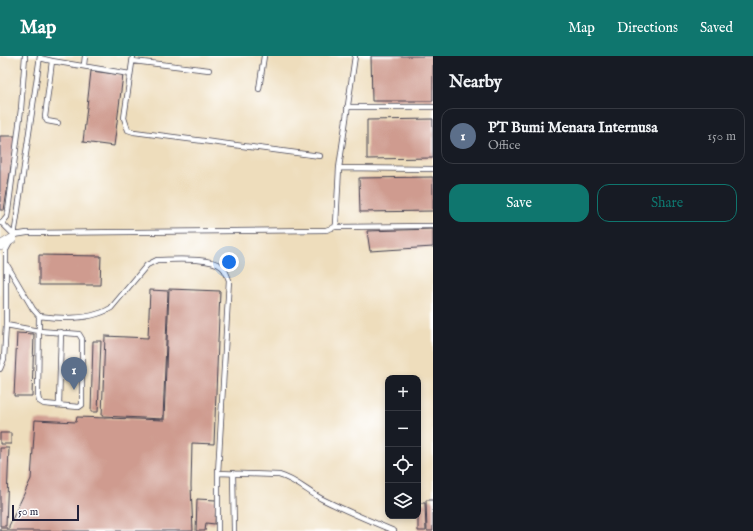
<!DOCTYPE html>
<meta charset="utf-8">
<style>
:root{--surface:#171b24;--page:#242831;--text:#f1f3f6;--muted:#9ea1a6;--line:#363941;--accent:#0f766e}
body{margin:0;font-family:"IM FELL English",serif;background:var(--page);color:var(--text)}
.controls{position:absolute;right:12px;bottom:12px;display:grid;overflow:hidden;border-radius:8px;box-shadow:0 2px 6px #0003}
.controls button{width:36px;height:36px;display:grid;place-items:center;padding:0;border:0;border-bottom:1px solid var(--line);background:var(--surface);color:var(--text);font:20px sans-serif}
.scale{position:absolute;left:12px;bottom:10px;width:67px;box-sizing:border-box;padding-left:4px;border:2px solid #22223b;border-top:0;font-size:11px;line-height:14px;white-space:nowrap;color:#22223b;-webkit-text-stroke:3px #fff;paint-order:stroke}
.you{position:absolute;left:229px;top:206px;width:14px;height:14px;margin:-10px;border:3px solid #fff;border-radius:50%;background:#1a73e8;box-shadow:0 0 0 6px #1a73e833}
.badge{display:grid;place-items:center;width:26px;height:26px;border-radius:50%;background:var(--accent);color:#fff;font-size:13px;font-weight:700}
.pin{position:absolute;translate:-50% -33px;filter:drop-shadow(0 1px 2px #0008)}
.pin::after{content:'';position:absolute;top:21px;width:14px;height:12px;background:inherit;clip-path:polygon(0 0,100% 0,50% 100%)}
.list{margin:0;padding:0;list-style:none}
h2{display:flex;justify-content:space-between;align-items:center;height:52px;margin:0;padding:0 16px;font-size:17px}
h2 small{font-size:13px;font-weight:400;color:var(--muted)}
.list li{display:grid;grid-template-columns:26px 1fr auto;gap:12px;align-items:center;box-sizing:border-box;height:56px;margin:0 8px 8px;padding:0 8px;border:1px solid var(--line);border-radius:12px}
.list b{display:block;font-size:15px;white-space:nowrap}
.list p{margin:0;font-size:13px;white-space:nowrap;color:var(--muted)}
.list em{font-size:13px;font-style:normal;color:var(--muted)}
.actions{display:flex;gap:8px;padding:12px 16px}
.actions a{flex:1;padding:9px 0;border:1px solid var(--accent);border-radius:12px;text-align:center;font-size:14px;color:var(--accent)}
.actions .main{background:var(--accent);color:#fff}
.icon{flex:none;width:22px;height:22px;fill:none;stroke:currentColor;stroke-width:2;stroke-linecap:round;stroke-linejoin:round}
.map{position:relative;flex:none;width:433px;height:475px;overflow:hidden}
header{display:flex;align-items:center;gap:24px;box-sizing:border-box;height:56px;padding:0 20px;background:var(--accent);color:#fff}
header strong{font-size:19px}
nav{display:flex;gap:22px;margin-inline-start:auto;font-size:14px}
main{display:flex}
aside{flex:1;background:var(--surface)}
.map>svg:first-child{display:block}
</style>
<header>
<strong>Map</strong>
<nav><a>Map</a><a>Directions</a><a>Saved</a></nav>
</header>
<main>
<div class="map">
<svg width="433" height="475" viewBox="0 0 433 475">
<rect width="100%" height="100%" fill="#fff"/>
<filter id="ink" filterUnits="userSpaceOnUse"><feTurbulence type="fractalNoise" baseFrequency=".025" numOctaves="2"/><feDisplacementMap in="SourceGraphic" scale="8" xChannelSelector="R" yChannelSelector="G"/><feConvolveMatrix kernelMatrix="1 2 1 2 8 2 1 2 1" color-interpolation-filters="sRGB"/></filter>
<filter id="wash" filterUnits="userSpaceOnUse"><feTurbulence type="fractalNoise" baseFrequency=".012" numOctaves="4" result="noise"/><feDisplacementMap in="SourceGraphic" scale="16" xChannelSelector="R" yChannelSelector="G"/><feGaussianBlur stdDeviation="0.9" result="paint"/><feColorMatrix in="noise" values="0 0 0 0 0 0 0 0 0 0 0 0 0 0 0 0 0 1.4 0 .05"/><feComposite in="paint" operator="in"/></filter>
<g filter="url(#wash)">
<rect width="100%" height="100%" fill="#eeddbc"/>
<g id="blocks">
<path fill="#cf9b8f" d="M371,0h62v45h-61z
M91,15l32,4 -9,71 -31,-4z
M433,63v39l-66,1v-39z
M0,80h16l-12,74h-4z
M433,121v34l-73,1 -1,-34z
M433,173v18l-63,4 -3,-20z
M39,199l62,1 -1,29h-61z
M169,233l51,2 -6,153 -22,-1 -1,43 2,45h-184v-5l22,-47 4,-59 41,2 1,-5 87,3z
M150,234l18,1 -5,128 -61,-3 3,-80 43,2z
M17,277l17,1 -2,62h-18z
M93,285h8l-3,71h-7z
M0,377h11v11h-11z
M0,392h9l-3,78h-6z
M197,443l19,1 -1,24 -9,-1 -1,8h-9z
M426,444h7v31h-6z
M418,447h7l1,28h-8z
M0,472h7v3h-7z"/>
</g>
</g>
<g filter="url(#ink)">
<use href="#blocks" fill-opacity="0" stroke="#413e4e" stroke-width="1"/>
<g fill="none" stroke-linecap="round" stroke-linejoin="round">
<g stroke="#413e4e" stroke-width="6">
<path id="service" d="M133,0l-9,62 4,12 6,2 186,24
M40,2l12,3
M133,5l76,9
M84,9l1,-9
M259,33l5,-33
M347,51h86
M58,67l-11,-2 -2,-4 7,-56 78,13
M339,112l16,-112
M0,167h2l12,12 13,-2 299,-3 9,-3 1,-3 3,-56 94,1
M2,167l5,-6 1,-6 13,-102 4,-53
M335,171l98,-1
M7,209l26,44 6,7c23,3 52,4 72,-8l36,-43 10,-5c16,0 53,-3 65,7 4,3 5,9 7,13l-11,193v58
M6,269l33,6 40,3 3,5v66l-3,2 -35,-3 -5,-3 -1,-5 1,-80
M0,313l4,-10 2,-34v-75l8,-15 2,-12 24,-167
M59,349l2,-73
M218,417l61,2c16,4 29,17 43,24 24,12 48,22 72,32
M233,417l1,58"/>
</g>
<g stroke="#413e4e" stroke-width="10">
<path id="minor" d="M0,190l12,-7"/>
</g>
<use href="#service" stroke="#fff" stroke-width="4.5"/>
<use href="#minor" stroke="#fff" stroke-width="9"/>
</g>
</g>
</svg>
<div class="controls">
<button>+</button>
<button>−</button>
<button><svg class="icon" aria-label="locate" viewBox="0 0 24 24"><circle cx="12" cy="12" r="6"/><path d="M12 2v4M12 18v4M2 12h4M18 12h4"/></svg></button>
<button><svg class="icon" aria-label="layers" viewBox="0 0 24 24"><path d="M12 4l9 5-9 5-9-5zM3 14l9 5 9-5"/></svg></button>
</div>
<div class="scale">50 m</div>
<div class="you"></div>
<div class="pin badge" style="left:74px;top:334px;background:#5c6f8a">1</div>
</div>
<aside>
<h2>Nearby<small></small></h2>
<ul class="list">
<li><span class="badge" style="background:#5c6f8a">1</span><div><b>PT Bumi Menara Internusa</b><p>Office</p></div><em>150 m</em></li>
</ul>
<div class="actions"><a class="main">Save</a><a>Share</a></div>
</aside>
</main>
